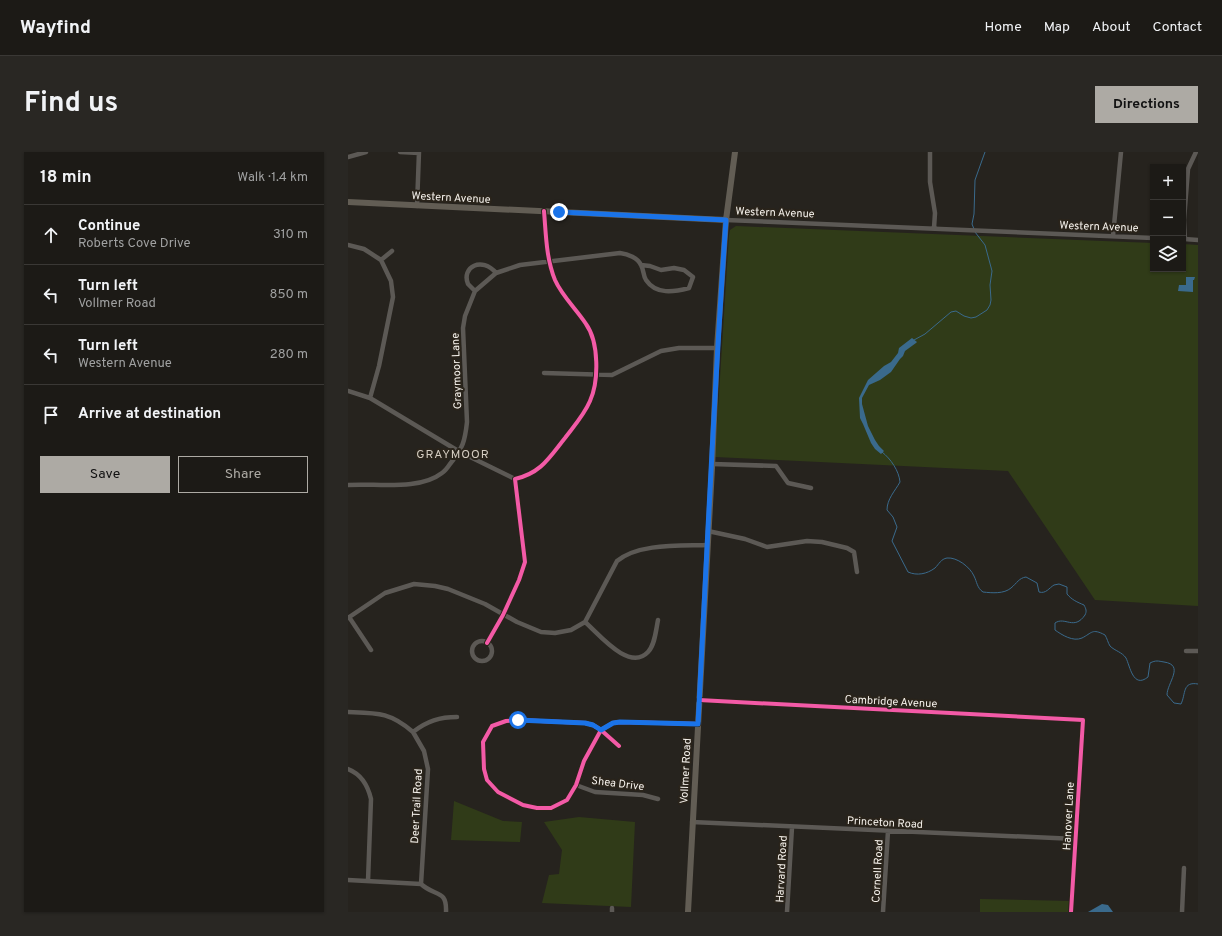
<!DOCTYPE html>
<meta charset="utf-8">
<style>
:root{--surface:#1c1a16;--page:#292723;--text:#f1f3f6;--muted:#a0a1a1;--line:#3a3835;--accent:#adaaa4}
body{margin:0;font-family:Overpass,sans-serif;background:var(--page);color:var(--text)}
.controls{position:absolute;right:12px;top:12px;display:grid;overflow:hidden;border-radius:0px;box-shadow:0 1px 3px #0004}
.controls button{width:36px;height:36px;display:grid;place-items:center;padding:0;border:0;border-bottom:1px solid var(--line);background:var(--surface);color:var(--text);font:20px sans-serif}
.stop{position:absolute;width:12px;height:12px;margin:-9px;border:3px solid #1a73e8;border-radius:50%;background:#fff}
.stop.end{background:#1a73e8;border-color:#fff;box-shadow:0 1px 4px #0008}
.list{margin:0;padding:0;list-style:none}
h2{display:flex;justify-content:space-between;align-items:center;height:52px;margin:0;padding:0 16px;font-size:17px}
h2 small{font-size:13px;font-weight:400;color:var(--muted)}
.list li{display:grid;grid-template-columns:26px 1fr auto;gap:12px;align-items:center;box-sizing:border-box;height:60px;padding:0 16px;border-top:1px solid var(--line)}
.list b{display:block;font-size:15px;white-space:nowrap}
.list p{margin:0;font-size:13px;white-space:nowrap;color:var(--muted)}
.list em{font-size:13px;font-style:normal;color:var(--muted)}
.actions{display:flex;gap:8px;padding:12px 16px}
.actions a{flex:1;padding:9px 0;border:1px solid var(--accent);border-radius:0px;text-align:center;font-size:14px;color:var(--accent)}
.actions .main{background:var(--accent);color:#111}
.icon{flex:none;width:22px;height:22px;fill:none;stroke:currentColor;stroke-width:2;stroke-linecap:round;stroke-linejoin:round}
.map{position:relative;flex:none;width:850px;height:760px;overflow:hidden;border-radius:0px}
header{display:flex;align-items:center;gap:24px;box-sizing:border-box;height:56px;padding:0 20px;background:var(--surface);border-bottom:1px solid var(--line)}
header strong{font-size:19px}
nav{display:flex;gap:22px;margin-inline-start:auto;font-size:14px}
.intro{display:flex;align-items:center;justify-content:space-between;box-sizing:border-box;height:96px;padding:0 24px}
h1{margin:0;font-size:28px}
.button{padding:10px 18px;border-radius:0px;background:var(--accent);color:#111;font-size:14px;font-weight:700}
main{display:flex;gap:24px;padding:0 24px}
aside{flex:1;background:var(--surface);border-radius:0px;box-shadow:0 1px 3px #0004}
.map>svg:first-child{display:block}
</style>
<header>
<strong>Wayfind</strong>
<nav><a>Home</a><a>Map</a><a>About</a><a>Contact</a></nav>
</header>
<div class="intro"><h1>Find us</h1><a class="button">Directions</a></div>
<main>
<aside>
<h2>18 min<small>Walk · 1.4 km</small></h2>
<ul class="list">
<li><svg class="icon" aria-label="ahead" viewBox="0 0 24 24"><path d="M12 20V5M6 11l6-6 6 6"/></svg><div><b>Continue</b><p>Roberts Cove Drive</p></div><em>310 m</em></li>
<li><svg class="icon" aria-label="left" viewBox="0 0 24 24"><path d="M17 20v-9H6M10 6l-5 5 5 5"/></svg><div><b>Turn left</b><p>Vollmer Road</p></div><em>850 m</em></li>
<li><svg class="icon" aria-label="left" viewBox="0 0 24 24"><path d="M17 20v-9H6M10 6l-5 5 5 5"/></svg><div><b>Turn left</b><p>Western Avenue</p></div><em>280 m</em></li>
<li><svg class="icon" aria-label="arrive" viewBox="0 0 24 24"><path d="M6 21V4h12l-3 4 3 4H6"/></svg><div><b>Arrive at destination</b></div></li>
</ul>
<div class="actions"><a class="main">Save</a><a>Share</a></div>
</aside>
<div class="map">
<svg width="850" height="760" viewBox="0 0 850 760">
<rect width="100%" height="100%" fill="#26231e"/>
<path fill="#303b18" d="M388,74l417,17v26h30v-25l15,1v361l-103,-6 -87,-129 -293,-14 14,-222 1,-5z
M106,649l49,20 19,1 -2,20 -69,-2z
M231,665l56,5 -4,85 -89,-4 7,-28 10,-1 3,-24 -18,-28z
M632,747l90,2v11h-90z"/>
<path fill="#3a6a8c" d="M838,125h9l-1,3h-1v12l-15,-1 1,-6h7z
M564,186l5,4 -1,1 -11,8 -2,5 -3,3 -9,13 -11,8 -11,5 -7,13v6l6,22 7,14 4,6 5,5 -3,3 -6,-5 -4,-6 -8,-19 -3,-6 -1,-20 9,-18 16,-14 7,-4 7,-9 1,-5z
M754,752l6,1 5,7h-25z"/>
<g fill="none" stroke-linecap="round" stroke-linejoin="round">
<path stroke="#3a6a8c" stroke-width="1" d="M626,77l-2,-5 2,-10 1,-34 10,-28
M566,188l11,-6 26,-22 5,-1 8,5 7,2 5,-1 11,-7 3,-5 1,-5 -1,-15 2,-14 -7,-26 -10,-13
M534,300c9,7 17,19 18,30 -5,9 -13,17 -13,28l6,7 4,10 -5,14 16,31c9,4 19,2 27,-4 4,-4 6,-9 12,-10 10,-1 23,9 27,18 3,6 3,12 9,16 9,1 21,2 28,-4 6,-5 8,-10 15,-11l11,6 2,9c7,2 10,-4 15,-7l5,-1 8,3v7c5,6 10,8 17,11 2,4 3,6 1,10 -11,16 -20,1 -30,8v7c7,5 18,12 27,8 10,-5 10,-10 23,-3 2,3 3,8 5,11 5,5 12,6 16,12 4,8 7,31 22,19l2,-14c6,-3 8,-2 14,-1 21,3 3,21 3,33l7,8 7,1c5,-10 1,-23 17,-20"/>
<path stroke="#5c5955" stroke-width="4.5" d="M52,0l19,1
M582,0v30l5,31 -1,15
M0,5l18,-5
M69,54l2,-54
M378,68l427,18
M765,84l8,-84
M836,87l14,1
M837,87l-1,-19 4,-51 8,-17
M0,93l16,4 17,11
M127,139l21,-18 24,-8 100,-12c8,1 18,5 21,12 3,5 2,11 5,15 10,15 28,12 43,8l4,-11 -9,-7 -10,-2 -13,2 -11,-4 -9,-1
M196,221l68,2 49,-24 18,-3h38
M0,239l22,7 90,54 55,27
M22,246l9,-32 14,-69 -2,-16 -10,-21 11,-9
M364,312l64,2 12,17 23,5
M0,333c28,-2 71,6 94,-12 3,-2 6,-6 8,-9 13,-16 15,-23 17,-42l-4,-94 2,-12 10,-25c-2,-2 -5,-5 -7,-7 -7,-17 14,-28 28,-11
M360,379l37,8 22,8 40,-6 15,1 25,6 7,4 3,20
M1,465l22,33
M0,466l37,-25 29,-9 21,2 13,3 37,15 32,18 24,10 14,1 16,-3 14,-8c14,12 44,50 63,30 7,-7 8,-22 10,-32
M237,470l32,-61c22,-18 63,-15 91,-16
M124 499a10 10 0 1 1 20 0a10 10 0 1 1-20 0Z
M139,491l16,-28 16,-35 6,-18 -10,-83c26,-6 34,-21 50,-41 9,-12 19,-23 25,-37 9,-20 9,-59 -4,-77 -9,-14 -24,-28 -31,-44 -9,-22 -9,-46 -11,-69
M838,499h12
M351,548l384,20 -12,192
M0,560c29,1 42,0 65,20 14,-11 27,-15 44,-15
M65,580l11,19 4,18 -7,115
M271,594l-18,-16 -17,31 -8,24 -9,15 -16,8h-14l-14,-3 -25,-13 -11,-12 -3,-11 -1,-27 9,-16 14,-5 12,-1 67,3 8,2 8,5 12,-7 7,-1 78,2
M0,617c13,5 20,17 23,30l-3,82
M228,633l19,7 48,3 15,4
M344,670l384,17
M0,728l73,4c14,13 26,5 25,28
M264,756v4
M439,760l5,-85
M535,760l5,-81
M834,760l2,-44"/>
<path stroke="#625d54" stroke-width="6" d="M0,50l378,18
M340,760l24,-444 5,-120 9,-128 9,-68"/>
<g stroke="#2a241b" stroke-width="6">
<path id="cycleway" d="M139,491l16,-28 16,-35 6,-18 -10,-83c26,-6 34,-21 50,-41 9,-12 19,-23 25,-37 9,-20 9,-59 -4,-77 -9,-14 -24,-28 -31,-44 -9,-22 -9,-46 -11,-69
M351,548l384,20 -12,192
M271,594l-18,-16 -17,31 -8,24 -9,15 -16,8h-14l-14,-3 -25,-13 -11,-12 -3,-11 -1,-27 9,-16 14,-5 12,-1 67,3 8,2 8,5 12,-7 7,-1 78,2"/>
</g>
<use href="#cycleway" stroke="#f35aa7" stroke-width="4"/>
</g>
<g fill="none" stroke-linecap="round" stroke-linejoin="round">
<path stroke="#1a73e8" stroke-width="5" d="M170,568l67,3 8,2 8,5 12,-7 7,-1 78,2c9,-168 16,-336 28,-504l-167,-8"/>
</g>
<g text-anchor="middle" stroke-width="4" stroke-linejoin="round" paint-order="stroke">
<g font-size="11" fill="#f6f2ec" stroke="#2a241b">
<text transform="translate(103 45) rotate(3)" y="4">Western Avenue</text>
<text transform="translate(427 60) rotate(2)" y="4">Western Avenue</text>
<text transform="translate(751 74) rotate(2)" y="4">Western Avenue</text>
<text transform="translate(108 219) rotate(-92)" y="4">Graymoor Lane</text>
<text transform="translate(543 549) rotate(3)" y="4">Cambridge Avenue</text>
<text transform="translate(337 619) rotate(-87)" y="4">Vollmer Road</text>
<text transform="translate(270 631) rotate(7)" y="4">Shea Drive</text>
<text transform="translate(68 654) rotate(-87)" y="4">Deer Trail Road</text>
<text transform="translate(720 664) rotate(-87)" y="4">Hanover Lane</text>
<text transform="translate(537 670) rotate(3)" y="4">Princeton Road</text>
<text transform="translate(433 717) rotate(-87)" y="4">Harvard Road</text>
<text transform="translate(529 719) rotate(-87)" y="4">Cornell Road</text>
</g>
<g font-size="12" letter-spacing="1" fill="#d5cdc1" stroke="#2a241b">
<text x="105" y="306">GRAYMOOR</text>
</g>
</g>
</svg>
<div class="controls">
<button>+</button>
<button>−</button>
<button><svg class="icon" aria-label="layers" viewBox="0 0 24 24"><path d="M12 4l9 5-9 5-9-5zM3 14l9 5 9-5"/></svg></button>
</div>
<div class="stop" style="left:170px;top:568px"></div>
<div class="stop end" style="left:211px;top:60px"></div>
</div>
</main>
